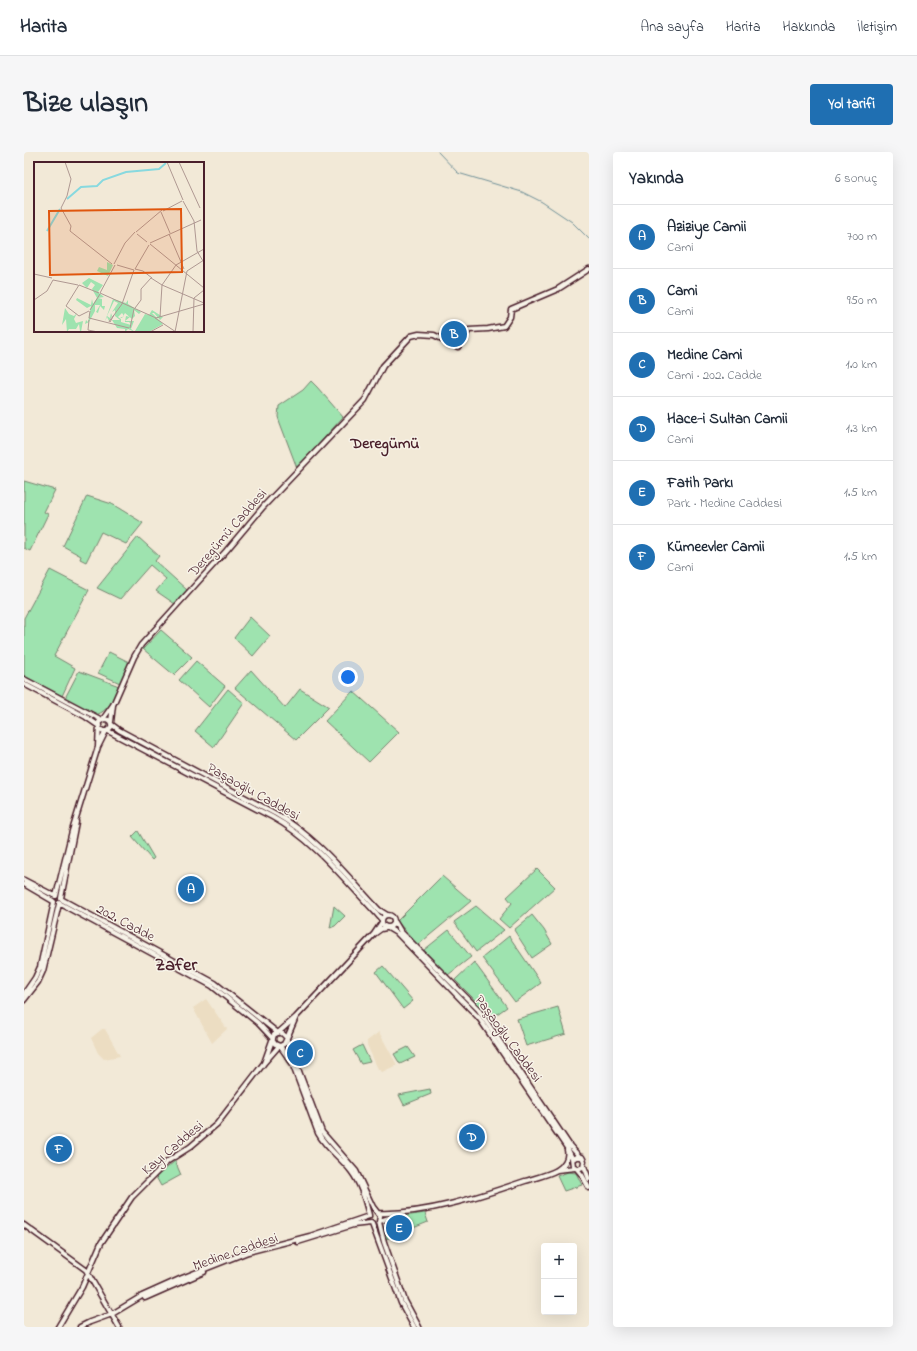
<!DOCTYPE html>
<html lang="tr">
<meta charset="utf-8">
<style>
:root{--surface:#fff;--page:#f6f6f7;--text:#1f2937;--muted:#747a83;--line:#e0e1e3;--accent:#1f6fb2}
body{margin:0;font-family:"Indie Flower",sans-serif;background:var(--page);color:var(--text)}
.controls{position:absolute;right:12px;bottom:12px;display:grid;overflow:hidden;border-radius:4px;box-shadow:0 4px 16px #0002}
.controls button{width:36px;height:36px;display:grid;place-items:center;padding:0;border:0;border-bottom:1px solid var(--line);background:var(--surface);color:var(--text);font:20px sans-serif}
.you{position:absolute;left:324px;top:525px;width:14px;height:14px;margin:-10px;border:3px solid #fff;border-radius:50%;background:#1a73e8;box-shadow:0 0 0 6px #1a73e833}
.badge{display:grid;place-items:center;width:26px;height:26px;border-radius:50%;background:var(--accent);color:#fff;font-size:13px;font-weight:700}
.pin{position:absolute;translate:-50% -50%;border:2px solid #fff;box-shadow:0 1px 4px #0006}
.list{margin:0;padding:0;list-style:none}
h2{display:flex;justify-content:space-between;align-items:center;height:52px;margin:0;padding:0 16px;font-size:17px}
h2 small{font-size:13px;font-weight:400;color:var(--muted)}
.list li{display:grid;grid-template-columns:26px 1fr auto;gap:12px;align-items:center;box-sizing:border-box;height:64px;padding:0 16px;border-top:1px solid var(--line)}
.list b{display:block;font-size:15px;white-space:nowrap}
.list p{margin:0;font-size:13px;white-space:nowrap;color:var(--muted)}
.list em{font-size:13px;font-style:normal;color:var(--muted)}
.map{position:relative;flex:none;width:565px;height:1175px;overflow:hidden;border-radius:4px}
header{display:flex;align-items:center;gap:24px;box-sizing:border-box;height:56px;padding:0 20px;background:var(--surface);border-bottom:1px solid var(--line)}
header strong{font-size:19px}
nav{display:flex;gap:22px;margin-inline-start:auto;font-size:14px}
.intro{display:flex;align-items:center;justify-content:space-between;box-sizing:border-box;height:96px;padding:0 24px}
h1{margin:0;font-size:28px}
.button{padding:10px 18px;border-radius:4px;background:var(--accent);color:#fff;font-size:14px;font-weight:700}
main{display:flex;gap:24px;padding:0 24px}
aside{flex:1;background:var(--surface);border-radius:4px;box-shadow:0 4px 16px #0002}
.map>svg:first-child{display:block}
</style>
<header>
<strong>Harita</strong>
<nav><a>Ana sayfa</a><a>Harita</a><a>Hakkında</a><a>İletişim</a></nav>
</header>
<div class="intro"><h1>Bize ulaşın</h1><a class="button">Yol tarifi</a></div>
<main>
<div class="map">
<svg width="565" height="1175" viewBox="0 0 565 1175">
<rect width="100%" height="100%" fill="#f2e9d7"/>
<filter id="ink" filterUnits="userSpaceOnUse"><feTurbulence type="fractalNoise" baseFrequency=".025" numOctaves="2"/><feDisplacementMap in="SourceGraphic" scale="8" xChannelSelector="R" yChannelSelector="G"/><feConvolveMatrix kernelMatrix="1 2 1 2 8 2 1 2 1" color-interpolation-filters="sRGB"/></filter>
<g filter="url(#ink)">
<path fill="#ecddc2" d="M182,847l21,30 -15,14 -19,-35z
M78,877h3l15,27 -16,3 -6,-6 -7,-15z
M355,880l18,33 -15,7 -4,-3 -11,-24v-4z"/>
<path fill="#9ee3af" stroke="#74816d" d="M287,229l6,6 26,30 -46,51 -17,-45 -2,-6 1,-11 24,-16z
M0,329l31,9 -11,22 4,2 -18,37 -6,-3z
M63,344l25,8 31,19 -17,21 -25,-12 -15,30 -6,-3 1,-3 -18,-10z
M114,385l21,19 -4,5 32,29 -12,14 -19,-13 10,-12 -16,-14 -30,34 -23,-11z
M26,418l39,20 -35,66 21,12 -13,28 -38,-20v-58z
M226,465l20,19 -17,20 -19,-18z
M137,478l31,27 -18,18 -31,-26z
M85,500l20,10 -9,21 -22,-10z
M172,509l29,25 -16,21 -30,-27z
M227,518l34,38 15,-19 29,18 -33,33 -61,-52z
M55,519l40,15c-6,12 -9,24 -23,29l-31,-17z
M204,537l16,14 -30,44 -19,-16z
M329,539l46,41 -30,30 -44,-41z
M114,679l16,27 -2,2 -20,-23z
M513,717l18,18 -46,41 -10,-9 13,-16 -5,-6z
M418,724l29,25 -53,44 -21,-24z
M310,754l11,10 -10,10 -5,2z
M452,754l28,24 -28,22 -22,-30z
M508,763l12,15 8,14 -20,14 -18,-28z
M425,778l22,27 -23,18 -24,-25z
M485,784l32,47 -26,19 -33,-44z
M450,810l33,45 -17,12 -18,-22 -17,-17z
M359,814l30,35 -10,8 -27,-37z
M534,855l8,27 -40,12 -9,-27z
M338,893l8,17 -9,2 -8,-14z
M384,895l7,10 -15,7 -6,-10z
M406,937l1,5 -27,11 -5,-10z
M151,1009l6,14 -20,11 -5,-9z
M544,1020l8,1 6,12 -18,6 -7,-15z
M401,1061l3,9 -42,17c-1,-2 -3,-6 -2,-9 0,-14 31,-15 41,-17z"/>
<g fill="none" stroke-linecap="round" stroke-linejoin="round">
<path stroke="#6f8f97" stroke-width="1" d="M414,0l20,21 64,19 20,10 30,20 17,17"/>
<g stroke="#4a1f2b" stroke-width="7">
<path id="secondary" d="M0,527l78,41
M0,532l62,33 13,9
M89,553l21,-48 7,-12 85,-94 37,-44 102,-107 18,-34 28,-30 8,-2 15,1 24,12 11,-17 19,-1 16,-3 6,-9 1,-8 47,-20 31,-20
M79,567l10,-14 -2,17
M87,572l8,6 157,84c41,23 71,62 103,96l8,5
M75,576l4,3h4l4,-4c1,-5 -2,-8 -7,-8l-5,3 -1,25 8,-16
M84,579l164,86c41,22 72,62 104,96l6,7
M0,728l31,16
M0,732l29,17
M32,744l16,-65 26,-84
M37,746l15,-76
M37,747l154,84 63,50
M35,751l153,83 46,37 15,16
M358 769a6 6 0 1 1 12 0a6 6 0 1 1-12 0Z
M358,770l-8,12 7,-5 5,-1
M371,770l6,10 77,77 92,137 9,10
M364,776l10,6 81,84 88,130 5,10 1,8 5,3 5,-2 1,-6 -2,-4h-6l-3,2
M0,842l11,-16 5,-11 14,-65
M0,848l14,-18 5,-11 16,-67
M272,865l78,-83
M255,880l17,-15 -9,21
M249,889l2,3 5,2 4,-2 2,-4
M256,894l12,17 26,70c8,15 23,25 33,38 10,13 14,29 18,44
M240,911l10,-28 5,-3 4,2 3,3 36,95 34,39 17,36 7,9 -1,6 5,20 21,59 14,26
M560,1014l5,13
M553,1017l5,6 7,13
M533,1018l18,-2
M354,1061c47,2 103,-17 147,-32 10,-3 23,-6 32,-11 7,-4 12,-12 10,-20
M356,1069l18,-6
M348,1072l29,79 13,24
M0,1073l62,45 33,57
M274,1090l55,-17 18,-2
M121,1146l59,-26
M34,1175l24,-40 19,-44 31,-46 36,-36 22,-14 27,-23 47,-61 15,-17
M56,1175l10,-5 22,-8 30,-18 40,-18 66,-26 62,-16 59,-20"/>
</g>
<use href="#secondary" stroke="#f7f3e8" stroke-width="4"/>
</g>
</g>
<g text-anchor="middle" stroke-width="3" stroke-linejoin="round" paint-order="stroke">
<g font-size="14" fill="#4a1f2b" stroke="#f7f3e8">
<text transform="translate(203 380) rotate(-49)" y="5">Deregümü Caddesi</text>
<text transform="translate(230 639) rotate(29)" y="5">Paşaoğlu Caddesi</text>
<text transform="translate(102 770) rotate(28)" y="5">202. Cadde</text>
<text transform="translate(485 886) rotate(54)" y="5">Paşaoğlu Caddesi</text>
<text transform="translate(148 995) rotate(-40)" y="5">Kayı Caddesi</text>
<text transform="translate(211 1099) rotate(-19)" y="5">Medine Caddesi</text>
</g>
<g font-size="16" font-weight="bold" fill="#4a1f2b" stroke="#f7f3e8">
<text x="361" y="296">Deregümü</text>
</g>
<g font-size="18" font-weight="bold" fill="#4a1f2b" stroke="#f7f3e8">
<text x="152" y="818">Zafer</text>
</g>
</g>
<g transform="translate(10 10)">
<rect width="170" height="170" fill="#f2e9d7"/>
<path d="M73,100l6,3 -5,11 -11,-5 2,-4 8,3zM55,116l14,7 -5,7 6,5 -6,1 4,1v7h3l-1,4 -4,-4 -2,7 -2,-1 4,-7h-5v6l-6,11 -4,2 1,-4 2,2 3,-16 -4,2 -11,-8 1,-2 14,7 1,-6 1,5 4,-6 -5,-9 3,-4 -4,-3 -4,6 -5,-5zM79,137l13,4 2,-3v4l13,8 -2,2 -5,-4 1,6 -3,3 -7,-6 -3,5h-2l4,-2 -2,-3 -4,4 3,2v3l10,3 -1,-3 -1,1v-1h-4v-1l1,-5 4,1 -5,4h9l-3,8 4,3 -7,-3 -3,3v-3l-8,-1 -5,-8h8l-5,-4v-6l-3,2 6,-9 -4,-2 -7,15 3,2 1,-5 1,3 -3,5 -2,-4 -2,4zM31,146l4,6 5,2 3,-3 -3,6 2,4 7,-2 -2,11h-6l5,-1 -1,-7 -3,5h-7l-2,3 -1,-13 -4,6zM118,148l11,7 -3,3 -6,-7h-2l11,11 -14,8 -14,-1 10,-17 4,1z" fill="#9ee3af"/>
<path fill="none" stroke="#88d9df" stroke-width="2" d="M33,37l14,-12 16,-1 6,-6 23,-8 33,-3 7,-6M13,69l13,-22"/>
<path fill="none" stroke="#af9892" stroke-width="1" d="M31,0l6,17 -4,17 -6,12 10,18 -1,5 42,33M133,0l16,38M145,0l21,46M149,39l11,20 3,30 6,10M129,49l19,-10M127,50l9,21M102,70l26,-22M103,72l10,8M135,72l15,35M116,81l51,-23M116,82l54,44M115,83l-14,24 8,2 9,7M80,102l11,-21 10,-11M83,103l17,5M0,112l18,4M117,116l11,7M19,118l25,5M45,123l-13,21 13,10 10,-5M45,123l20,8M128,123l42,18M66,131l15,-28M66,131l56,25 48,-14M0,138l13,-9 6,-11M88,142l12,-34M101,146l6,-8v-11l10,-11M56,148l10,-16M56,149l-1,7 40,10M80,153l8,-11M126,155l2,-32 14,-20 28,-16M121,156l21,14M55,158l-1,10 10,2M75,160l1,-2 4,-5 -4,7M96,166l4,-19M116,170l13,-7M141,170l12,-61 17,-11M159,170l1,-34 10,-8"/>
<path fill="#e0560e" fill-opacity="0.15" stroke="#e0560e" stroke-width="2" d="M147,47l1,63 -132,3 -1,-64z"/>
<rect width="170" height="170" fill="none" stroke="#4a1f2b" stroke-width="2"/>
</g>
</svg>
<div class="controls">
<button>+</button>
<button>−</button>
</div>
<div class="you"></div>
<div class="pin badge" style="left:167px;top:737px">A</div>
<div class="pin badge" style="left:430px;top:182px">B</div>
<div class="pin badge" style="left:276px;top:901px">C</div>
<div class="pin badge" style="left:448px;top:985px">D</div>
<div class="pin badge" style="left:375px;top:1076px">E</div>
<div class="pin badge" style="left:35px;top:997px">F</div>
</div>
<aside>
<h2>Yakında<small>6 sonuç</small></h2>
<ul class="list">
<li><span class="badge">A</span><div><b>Aziziye Camii</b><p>Cami</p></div><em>700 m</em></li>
<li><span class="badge">B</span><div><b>Cami</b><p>Cami</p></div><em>950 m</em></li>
<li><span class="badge">C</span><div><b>Medine Cami</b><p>Cami · 202. Cadde</p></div><em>1.0 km</em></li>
<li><span class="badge">D</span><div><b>Hace-i Sultan Camii</b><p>Cami</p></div><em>1.3 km</em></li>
<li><span class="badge">E</span><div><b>Fatih Parkı</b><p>Park · Medine Caddesi</p></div><em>1.5 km</em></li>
<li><span class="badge">F</span><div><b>Kümeevler Camii</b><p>Cami</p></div><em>1.5 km</em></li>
</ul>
</aside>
</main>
